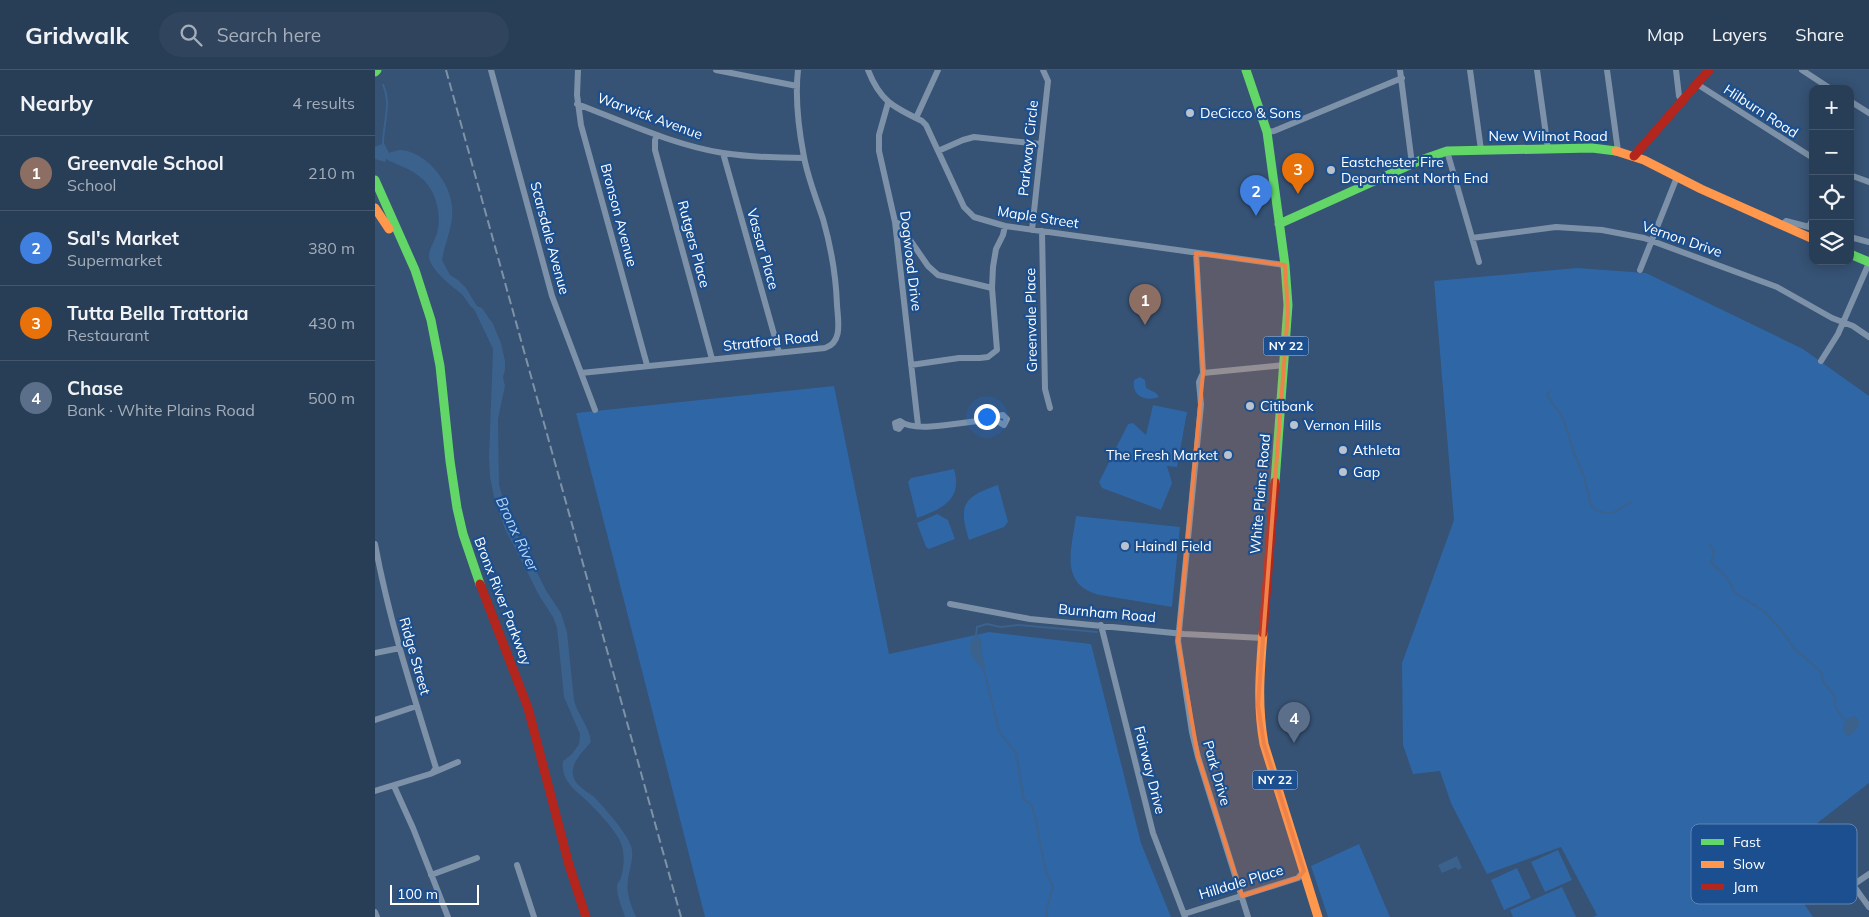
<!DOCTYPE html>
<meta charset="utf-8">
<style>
:root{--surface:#283e57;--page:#30455d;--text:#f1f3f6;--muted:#a5aeba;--line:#44576d;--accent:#ea580c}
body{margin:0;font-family:Mulish,sans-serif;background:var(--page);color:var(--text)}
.controls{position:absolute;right:15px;top:15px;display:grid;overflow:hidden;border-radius:10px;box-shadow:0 2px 12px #0003}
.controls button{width:45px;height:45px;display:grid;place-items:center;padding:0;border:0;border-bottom:1px solid var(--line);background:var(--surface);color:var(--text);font:25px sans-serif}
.scale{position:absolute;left:15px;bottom:12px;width:89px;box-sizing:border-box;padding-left:5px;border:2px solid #fff;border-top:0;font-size:14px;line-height:18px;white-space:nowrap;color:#fff;-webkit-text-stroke:4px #1b4f8f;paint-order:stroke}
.you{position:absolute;left:611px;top:346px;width:18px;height:18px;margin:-12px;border:4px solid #fff;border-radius:50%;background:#1a73e8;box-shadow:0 0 0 8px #1a73e833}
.badge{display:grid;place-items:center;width:32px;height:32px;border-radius:50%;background:var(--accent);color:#fff;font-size:16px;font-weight:700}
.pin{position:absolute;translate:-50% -41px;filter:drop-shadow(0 1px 2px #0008)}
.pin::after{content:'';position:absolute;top:26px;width:18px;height:15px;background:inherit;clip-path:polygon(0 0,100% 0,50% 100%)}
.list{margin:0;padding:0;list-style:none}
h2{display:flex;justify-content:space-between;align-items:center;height:65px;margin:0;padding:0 20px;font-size:21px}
h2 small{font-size:16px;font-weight:400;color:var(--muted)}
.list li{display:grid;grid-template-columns:32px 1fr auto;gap:15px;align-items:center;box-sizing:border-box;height:75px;padding:0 20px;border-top:1px solid var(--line)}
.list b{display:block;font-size:19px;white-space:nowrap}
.list p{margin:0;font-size:16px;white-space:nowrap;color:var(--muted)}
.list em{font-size:16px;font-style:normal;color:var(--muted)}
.icon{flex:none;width:28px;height:28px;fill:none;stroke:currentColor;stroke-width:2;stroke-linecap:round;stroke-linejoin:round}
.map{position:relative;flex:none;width:1494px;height:847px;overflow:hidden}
header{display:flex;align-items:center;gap:30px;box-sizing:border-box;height:70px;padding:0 25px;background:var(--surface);border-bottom:1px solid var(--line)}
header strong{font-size:24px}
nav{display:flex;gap:28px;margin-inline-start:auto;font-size:18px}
.search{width:350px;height:45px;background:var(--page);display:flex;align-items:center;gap:12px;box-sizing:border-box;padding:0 18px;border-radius:28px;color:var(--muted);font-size:19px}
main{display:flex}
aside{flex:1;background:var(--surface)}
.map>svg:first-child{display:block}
</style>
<header>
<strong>Gridwalk</strong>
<div class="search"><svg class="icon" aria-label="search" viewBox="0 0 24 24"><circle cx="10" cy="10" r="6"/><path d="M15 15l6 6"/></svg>Search here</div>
<nav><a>Map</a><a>Layers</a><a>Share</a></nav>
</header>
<main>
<aside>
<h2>Nearby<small>4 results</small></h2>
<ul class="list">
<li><span class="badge" style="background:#8d6e63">1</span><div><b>Greenvale School</b><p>School</p></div><em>210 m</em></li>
<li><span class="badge" style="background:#3f7fe0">2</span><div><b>Sal's Market</b><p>Supermarket</p></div><em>380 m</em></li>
<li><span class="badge" style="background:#e8710a">3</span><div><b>Tutta Bella Trattoria</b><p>Restaurant</p></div><em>430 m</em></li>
<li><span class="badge" style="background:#5c6f8a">4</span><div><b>Chase</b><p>Bank · White Plains Road</p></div><em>500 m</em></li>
</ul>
</aside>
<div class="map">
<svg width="1494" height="847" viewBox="0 0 1494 847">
<rect width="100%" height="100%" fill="#365274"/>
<path fill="#2f66a5" d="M1202,198l69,5 157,76 66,47v387l-76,59 17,-4 9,6 -37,27 31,46h-220l4,-2 -36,-68 -74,27 -36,-71 -11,-32 -27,3 -10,-29 -1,-82 52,-143 -20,-239z
M765,307l5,3 1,8 10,5 3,4c-13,5 -28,-1 -25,-17z
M459,316l55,268 100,-22 102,12 50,199 30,74h-466l-129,-504z
M778,335l34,7 -10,55 -10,-1 5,17 -11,27 -59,-22 -3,-6 29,-58 5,-1 13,12z
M579,399c9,31 -12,40 -37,49l-9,-36 3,-4z
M623,415l10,37 -4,5 -35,13c-11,-35 -6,-43 29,-55z
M562,444l11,6 7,19 -26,10 -3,-2 -9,-24z
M701,446l104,11 -8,80 -72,-12c-42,-10 -28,-47 -24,-79z
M984,774l31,73h-62l-17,-51z
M1183,780l14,30 -27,12 -14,-30z
M1142,798l14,30 -27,12 -13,-30z
M1187,817l14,30h-63l-3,-7z"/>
<path fill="#3b618d" d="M9,73l5,10c3,-1 8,-3 11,-3 26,1 51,33 52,57 2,18 -7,35 -10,53l8,15 8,5 8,8 11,18 5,2 11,16 8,19 4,18v9l-2,7 2,9 -7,33 1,66 10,33 38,74 14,21 6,19 7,68c4,16 15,25 17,42 -8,10 -20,20 -18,33 1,10 14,16 21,22 11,11 32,35 37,49 4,11 -2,23 -3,34 -2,14 3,25 8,37h-11c-3,-9 -8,-20 -8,-30 0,-4 3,-6 4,-10 4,-13 4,-30 -4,-41 -5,-9 -17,-22 -25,-30 -13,-14 -32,-23 -29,-45l9,-7 7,-10 1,-10 -16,-37 -7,-69 -4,-11 -13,-20 -35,-68 -11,-32 -4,-20 -1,-21 4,-107 -19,-40c-6,-3 -8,-12 -15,-17 -9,-7 -31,-24 -30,-37 1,-8 6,-15 8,-22 5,-18 -1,-44 -17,-56 -9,-8 -23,-12 -34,-18l-1,3 -10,-3v-12z
M599,565h3l4,5c-1,14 4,17 4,30h-2c-9,-14 -19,-14 -9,-35z
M1479,646l5,4v6l-7,8 -4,2 -4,-4 -1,-7 4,-6z
M1082,786l5,12 -4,2 -2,-3 -14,6 -4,-8z"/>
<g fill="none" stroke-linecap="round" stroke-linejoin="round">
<path stroke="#3b618d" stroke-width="2" d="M8,15c9,19 0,38 0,59
M1175,321l-3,4 16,23 10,32 11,27 7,28 6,6 8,2h8l18,-11
M1336,475l3,8 -3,9c9,10 20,16 23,30l31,20 18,20 10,15 28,25 3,11 11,13v11l11,14
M601,565l1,-8 10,-3 14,3 18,-2 78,7
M609,600l15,61 17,22 8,47 7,4 4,12 11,57 7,13 -7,26 1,5"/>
<path stroke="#7d92a8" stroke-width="6" d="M116,0l61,226 43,114
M203,0l-1,25 4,30 66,240
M341,0l81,16
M493,0c12,31 25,37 54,51l4,4 38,82 10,10 31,9 280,39
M1025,0l12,94
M1095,0l11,80
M1162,0l11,79
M1232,0l11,81
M1301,0l3,26 3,5
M1427,0l29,19
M1322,14l116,74
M1475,31l19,12
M513,33l-9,32v16l16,71 23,203
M202,34c48,18 96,41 146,49 27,4 54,5 81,5
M541,48l22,-48
M892,62l7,-1 128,-53
M282,65l-2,5v10l57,209
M563,81l25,-11 11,-3 66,7
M1072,81l32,111
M348,83l56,199
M1475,105l19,7
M520,152l4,2 29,42 10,9 54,13
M1406,156l5,-5 27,7
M1434,157l4,-9
M657,160l16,-149 -5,-11
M667,161l3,158 5,19
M1475,167l19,5
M1097,168l84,-11 46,3 42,8 133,49 55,31 21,8 16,11
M821,183l7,120 -4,9 2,23 -23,236 14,91 6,25 50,160
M1265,200l37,-93
M1446,291l17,-27 31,-71
M536,295l48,-7h21l8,-1 9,-7 -5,-62 1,-21 3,-18 7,-14 2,-9
M206,303l244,-25c18,-6 13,-27 12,-43 -1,-29 -6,-58 -14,-86 -7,-21 -15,-41 -19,-62 -5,-26 -9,-61 -6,-87
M828,303l82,-8
M528,354l-4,5 -3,-1 -1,-5 5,-2c16,14 73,-2 93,-1 4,0 7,3 11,5l3,-6 -4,-4 -5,1 -3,4
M0,474c14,76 38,150 61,224l-3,4
M575,534l80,15 154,15 79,4
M726,555l52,208 32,84
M0,583l25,-5
M0,650l42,-14
M19,716l19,42 35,89
M0,721l55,-17 28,-12
M1449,775l45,62
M142,795l17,52
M56,805l46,-17
M1478,815l16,-11
M0,842l2,5
M809,844l114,-36 6,-7"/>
<path stroke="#63d668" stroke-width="9" d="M871,0l21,62 18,133 3,40 -13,177
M0,2l2,-2
M0,110l40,90 16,50 9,46 10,95 7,47 6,26 17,50
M904,154l142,-64 26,-9 145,-3 24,3
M1475,184l19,8"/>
<path stroke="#ff974d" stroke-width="9" d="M1241,81l28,9 57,29 112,50
M0,138l14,21
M888,563c-3,39 -6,72 1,111l54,173"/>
<path stroke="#b3261e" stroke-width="9" d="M1259,86l75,-86
M105,514l48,124 41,157 17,52
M888,563l12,-151"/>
<path stroke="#7e92a7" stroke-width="2" stroke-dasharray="9 4" stroke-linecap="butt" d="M71,0l235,847"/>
</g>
<path fill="#ee8249" fill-opacity="0.2" stroke="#ee8249" stroke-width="4" stroke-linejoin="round" d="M821,183l89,12 3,47 -30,393 6,39 40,127 -6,7 -56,18 -44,-139 -20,-116 25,-268z"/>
<g fill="#b9c2ce" stroke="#1b4f8f" stroke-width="2">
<circle cx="815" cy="43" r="5"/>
<circle cx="956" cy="100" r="5"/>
<circle cx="875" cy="336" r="5"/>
<circle cx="919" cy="355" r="5"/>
<circle cx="968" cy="380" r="5"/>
<circle cx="853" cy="385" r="5"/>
<circle cx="968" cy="402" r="5"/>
<circle cx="750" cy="476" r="5"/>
</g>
<g text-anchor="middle" stroke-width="4.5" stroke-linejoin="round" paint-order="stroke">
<g fill="#1b4f8f" stroke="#bbcadd" stroke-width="1">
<rect x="888.5" y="266.5" width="45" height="19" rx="4"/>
<rect x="877.5" y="700.5" width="45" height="19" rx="4"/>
</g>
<g font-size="12" font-weight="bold" fill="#fff">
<text x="911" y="280">NY 22</text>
<text x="900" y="714">NY 22</text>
</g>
<g font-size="14" fill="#fff" stroke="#1b4f8f">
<text transform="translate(1386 41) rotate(33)" y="5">Hilburn Road</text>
<text transform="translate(275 46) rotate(20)" y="5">Warwick Avenue</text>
<text x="1173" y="71">New Wilmot Road</text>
<text transform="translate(653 78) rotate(-84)" y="5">Parkway Circle</text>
<text transform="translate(244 145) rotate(75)" y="5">Bronson Avenue</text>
<text transform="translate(663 147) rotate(9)" y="5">Maple Street</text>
<text transform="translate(175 168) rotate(75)" y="5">Scarsdale Avenue</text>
<text transform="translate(1307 169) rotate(19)" y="5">Vernon Drive</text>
<text transform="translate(319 174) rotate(75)" y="5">Rutgers Place</text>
<text transform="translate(388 179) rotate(74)" y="5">Vassar Place</text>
<text transform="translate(536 191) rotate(83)" y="5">Dogwood Drive</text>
<text transform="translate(656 250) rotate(-91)" y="5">Greenvale Place</text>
<text transform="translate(396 271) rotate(-6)" y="5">Stratford Road</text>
<text transform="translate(885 424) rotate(-85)" y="5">White Plains Road</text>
<text transform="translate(128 531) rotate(69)" y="5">Bronx River Parkway</text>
<text transform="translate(732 543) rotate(5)" y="5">Burnham Road</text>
<text transform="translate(40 586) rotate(74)" y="5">Ridge Street</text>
<text transform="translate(775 700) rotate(76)" y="5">Fairway Drive</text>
<text transform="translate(842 703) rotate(74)" y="5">Park Drive</text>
<text transform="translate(866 812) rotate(-17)" y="5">Hilldale Place</text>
</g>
<g font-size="14" fill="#fff" stroke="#1b4f8f" text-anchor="start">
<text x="825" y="48">DeCicco &amp; Sons</text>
<text x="966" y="97">Eastchester Fire<tspan x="966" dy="16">Department North End</tspan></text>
<text x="885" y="341">Citibank</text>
<text x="929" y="360">Vernon Hills</text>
<text x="978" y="385">Athleta</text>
<text x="843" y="390" text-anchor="end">The Fresh Market</text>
<text x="978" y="407">Gap</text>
<text x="760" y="481">Haindl Field</text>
</g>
<g font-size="15" font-style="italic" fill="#b5d3f5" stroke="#1b4f8f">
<text transform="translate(142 464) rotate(65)" y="5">Bronx River</text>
</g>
</g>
<rect x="1316" y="754" width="166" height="80" rx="8" fill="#1b4f8f" stroke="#5f84b1" stroke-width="1"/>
<rect x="1326" y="769" width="23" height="6" fill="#63d668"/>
<rect x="1326" y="791" width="23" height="7" fill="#ff974d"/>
<rect x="1326" y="814" width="23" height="6" fill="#b3261e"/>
<g font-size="14" fill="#fff">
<text x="1358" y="777">Fast</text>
<text x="1358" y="799">Slow</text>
<text x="1358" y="822">Jam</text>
</g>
</svg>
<div class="controls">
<button>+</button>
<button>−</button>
<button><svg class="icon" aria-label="locate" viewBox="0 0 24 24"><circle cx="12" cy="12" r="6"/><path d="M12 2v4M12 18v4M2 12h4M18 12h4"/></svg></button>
<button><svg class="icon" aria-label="layers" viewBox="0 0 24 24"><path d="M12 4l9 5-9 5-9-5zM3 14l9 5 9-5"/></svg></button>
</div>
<div class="scale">100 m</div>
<div class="you"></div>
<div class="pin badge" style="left:770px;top:255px;background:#8d6e63">1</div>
<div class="pin badge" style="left:881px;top:146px;background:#3f7fe0">2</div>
<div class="pin badge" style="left:923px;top:124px;background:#e8710a">3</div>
<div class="pin badge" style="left:919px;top:673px;background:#5c6f8a">4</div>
</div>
</main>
